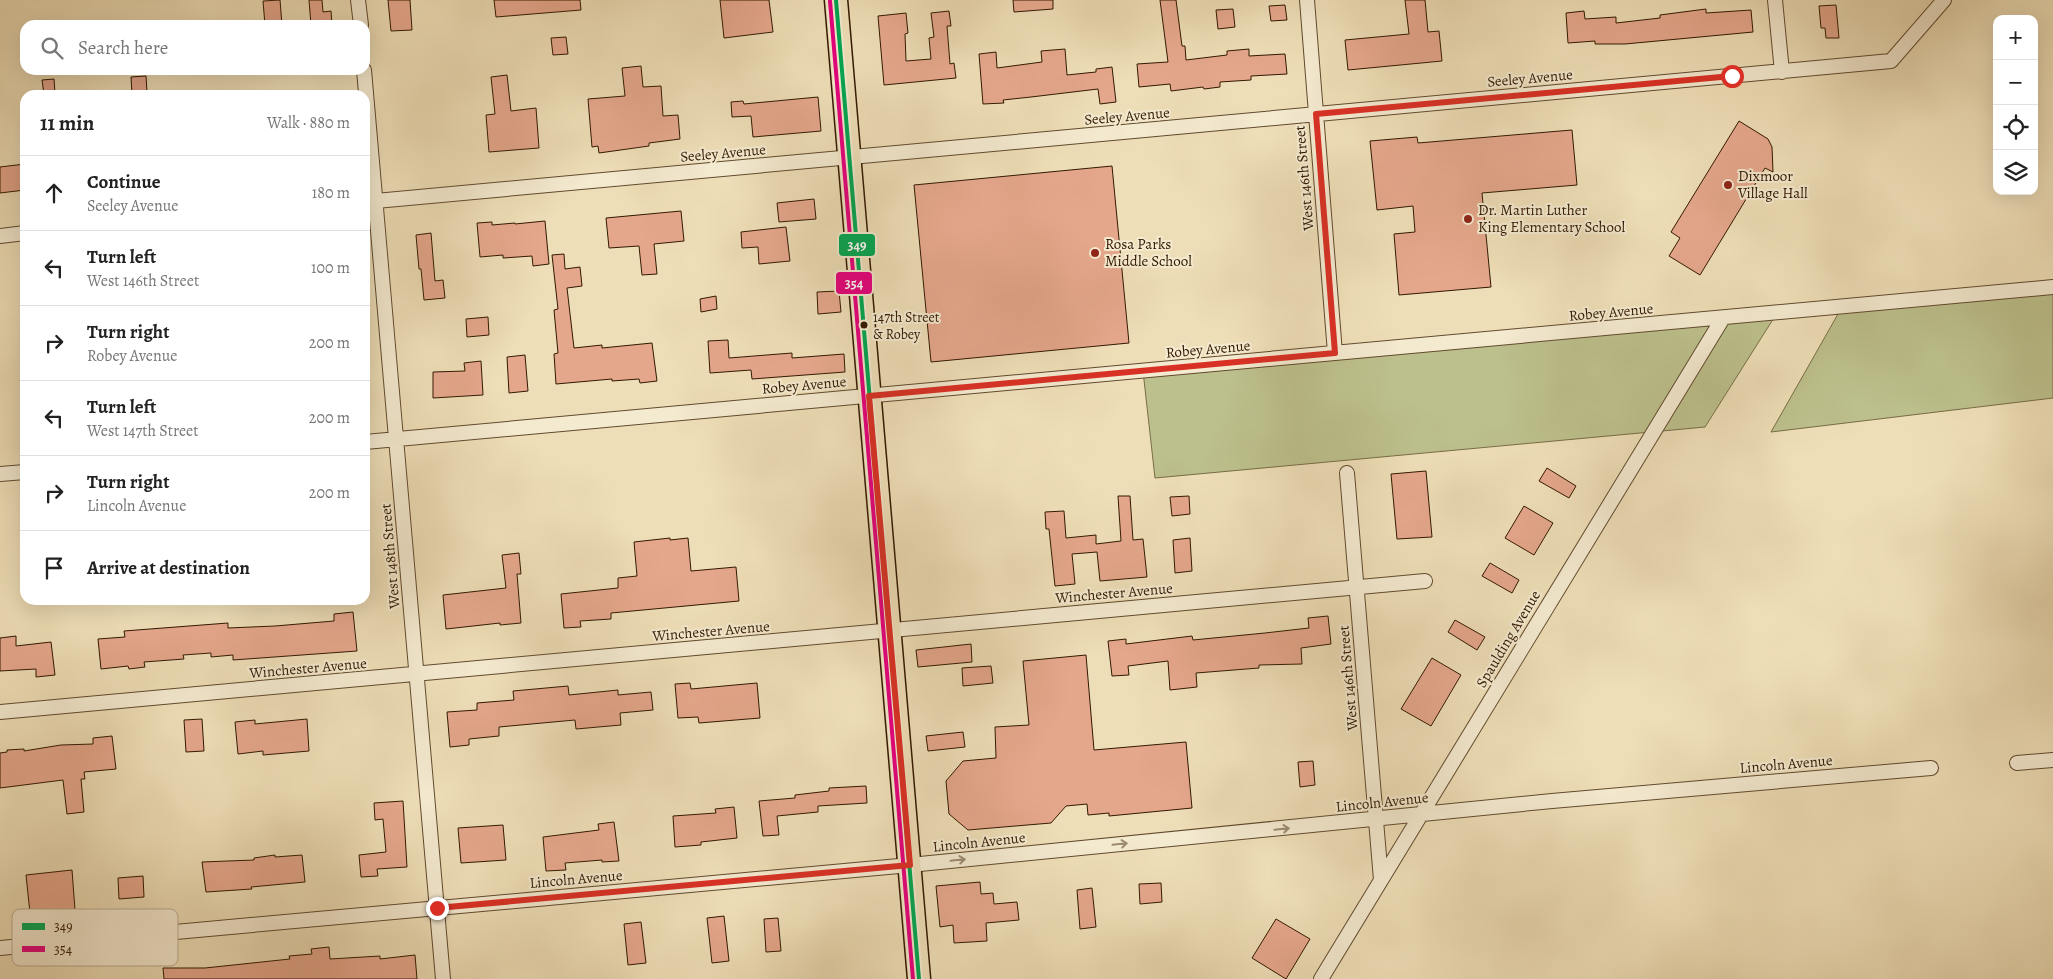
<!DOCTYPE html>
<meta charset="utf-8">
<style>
:root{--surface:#fff;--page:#f2f2f2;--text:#222;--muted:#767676;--line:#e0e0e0}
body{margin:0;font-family:Alegreya,serif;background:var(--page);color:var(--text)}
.controls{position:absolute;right:15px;top:15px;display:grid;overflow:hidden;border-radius:10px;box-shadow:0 5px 20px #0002}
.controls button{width:45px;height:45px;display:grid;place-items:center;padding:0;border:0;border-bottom:1px solid var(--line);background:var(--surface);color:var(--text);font:25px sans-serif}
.stop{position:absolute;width:15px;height:15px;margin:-11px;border:4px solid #d93025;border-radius:50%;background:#fff}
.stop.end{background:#d93025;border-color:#fff;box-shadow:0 1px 5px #0008}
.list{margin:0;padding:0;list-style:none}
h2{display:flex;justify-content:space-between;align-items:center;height:65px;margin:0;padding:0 20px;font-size:21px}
h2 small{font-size:16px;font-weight:400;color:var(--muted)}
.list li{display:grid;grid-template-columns:32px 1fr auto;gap:15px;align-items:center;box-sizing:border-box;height:75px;padding:0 20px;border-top:1px solid var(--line)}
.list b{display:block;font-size:19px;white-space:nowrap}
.list p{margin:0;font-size:16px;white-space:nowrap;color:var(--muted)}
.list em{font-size:16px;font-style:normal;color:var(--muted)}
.icon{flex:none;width:28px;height:28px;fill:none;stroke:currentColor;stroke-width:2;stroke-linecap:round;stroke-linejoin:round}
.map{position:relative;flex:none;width:2053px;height:979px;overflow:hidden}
.search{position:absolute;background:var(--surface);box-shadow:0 5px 20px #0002;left:20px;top:20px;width:350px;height:55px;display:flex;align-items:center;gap:12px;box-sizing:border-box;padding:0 18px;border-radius:15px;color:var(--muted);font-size:19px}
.panel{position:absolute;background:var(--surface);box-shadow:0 5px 20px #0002;left:20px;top:90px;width:350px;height:515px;border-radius:15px}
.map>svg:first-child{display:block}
</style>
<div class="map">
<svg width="2053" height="979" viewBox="0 0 2053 979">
<rect width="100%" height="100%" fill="#eedeb7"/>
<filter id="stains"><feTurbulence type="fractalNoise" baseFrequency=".004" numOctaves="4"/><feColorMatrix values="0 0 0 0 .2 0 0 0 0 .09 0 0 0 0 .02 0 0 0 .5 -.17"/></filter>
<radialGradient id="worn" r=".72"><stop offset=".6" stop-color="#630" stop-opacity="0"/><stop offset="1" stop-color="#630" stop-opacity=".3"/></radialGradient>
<path fill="#bcc08c" stroke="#776c46" d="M2053,288v110l-282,34 71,-125z
M1777,313l-72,114 -550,51 -12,-107z"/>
<path fill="#e5a78c" stroke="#321800" d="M280,0l2,25h-17l-2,-24z
M309,0h13l1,12 8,-1 1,14h-21z
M388,0h22l2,30 -21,1z
M494,0h86l1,10 -85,7z
M720,0h49l4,32 -49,6z
M1013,0h40v9l-39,3z
M1160,0h16l6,46h3l1,14 41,-5v-4l22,-2v7l36,-2 2,20 -36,2v4l-31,2v5l-16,2 -1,-2 -32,4 -1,-7 -31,3 -2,-23 31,-2z
M1405,0h20l3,32 11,-1 3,30 -94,9 -3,-30 64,-6z
M1285,5l2,15 -16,1 -2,-15z
M1836,5l3,33h-13l-1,-10h-4l-2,-22z
M1233,9l2,18 -17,2 -2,-19z
M1706,9v4l45,-3 2,22 -128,12h-30v-3l-27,2 -2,-30 18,-2 1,8 31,-2v6l44,-5v-3z
M949,11l2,15h-4l3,38 4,-1 2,15 -72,7 -6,-69 28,-3 2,20 -3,1 1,27 25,-2 -2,-21 5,-1 -3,-24z
M566,37l2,17 -15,1 -2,-17z
M1065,49l2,26 29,-3v-3l16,-2 4,35 -16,2 -2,-15 -67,8 -28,3 1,3 -21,1 -4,-50 17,-2 1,16 45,-6 -1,-11z
M641,66l2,21 18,-1 2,30 15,-1 2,24 -31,4v3l-50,7 -1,-7 -6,1 -4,-48 37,-3 -3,-28z
M507,75l4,36 25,-3 3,40 -50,4 -3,-37 9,-1 -4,-37z
M146,76l1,16 -15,2 -1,-17z
M54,79l1,14 -11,1 -2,-14z
M818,97l3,34 -68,6 -2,-21 -19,1 -1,-15 12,-1 1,3z
M1739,121l29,18 4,8 1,25 -8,-4 -65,107 -31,-19 11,-18 -9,-6z
M1572,130l5,55 -95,8 9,94 -92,8 -5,-61 21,-2 -2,-26 -36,4 -7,-69 47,-4 1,6z
M25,164v26l-25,3v-26z
M1112,166l17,177 -198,19 -17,-177z
M814,199l2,20 -37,3 -2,-19z
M681,211l3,30 -30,3 3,30 -15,1 -3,-29 -30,2 -3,-30z
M545,221l4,43 -16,2 -1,-10 -29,2v-3l-23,2 -3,-34 15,-1v3l23,-2v1z
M786,227l4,34 -31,3 -1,-17 -16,1 -1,-16z
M431,233l4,48 8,-1 2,18 -21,2 -3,-31h-2l-3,-34z
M564,254l1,15 15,-2 2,19 -15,2 7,60 28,-3v3l50,-5 5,38 -17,2 -1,-4 -27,2v-2l-56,5 -2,-30 4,-1 -4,-43 4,-1 -6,-54z
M839,291l2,21 -23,2 -1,-22z
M716,296l1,13 -16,3 -1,-13z
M488,317l1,18 -22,2 -1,-18z
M728,340l1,18 63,-5v5l52,-4 1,18 -93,7 -1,-9 -41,3 -2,-32z
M525,355l3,36 -19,2 -2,-36z
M481,361l2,34 -50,3v-26l32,-1 -1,-8z
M1547,468l29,18 -7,12 -30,-17z
M1426,471l6,66 -35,2 -6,-65z
M1118,496h12l3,44 10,-1 4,38 -47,4 -3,-29 -25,2 3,30 -20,2 -6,-57h-3l-1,-17 19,-1 2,27 30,-3v9l25,-3z
M1189,496l1,18 -18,2 -2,-19z
M1524,506l29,17 -19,32 -29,-17z
M670,538v2l18,-2 3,33 45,-4 3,34 -128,12v6l-31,2 1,6 -17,1 -3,-34 57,-6v-10l19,-2 -3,-34z
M1190,538l2,33 -17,2 -2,-33z
M519,553l2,21h-4l4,49 -21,2v-2l-54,6 -3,-34 63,-7 -4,-33z
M1490,563l29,17 -7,13 -30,-17z
M353,612l4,39 -124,9v-5l-22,2v-4l-28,2 1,4 -40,3 1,5 -16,2 -1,-3 -27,3 -3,-30 27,-2 -1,-6 104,-8v5l47,-2 59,-5v-7z
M1328,616l3,28 -30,4 1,16 -43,1v3l-63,5 1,14 -27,3 -2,-29 -40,5 1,9 -17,1 -4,-35 18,-2v5l66,-8 1,4 72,-7 44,-5 -1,-10z
M1455,620l30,17 -8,13 -29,-18z
M16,636v10l35,-4 4,33 -19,2v-8l-36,2v-33z
M971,644l1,18 -54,5 -2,-17z
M1086,655l8,95 92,-8 6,66 -83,8v-3l-21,2 -1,-11 -21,2 -15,17 -83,7 -19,-16 -3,-33 17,-20 33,-3 -1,-31 34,-2 -6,-64z
M1432,658l29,17 -30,51 -30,-17z
M991,666l2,17 -30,3 -1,-18z
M690,683l1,6 66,-6 3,35 -61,5 -1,-6 -20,1 -3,-34z
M568,686l1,9 49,-5v5l33,-3 2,18 -33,3 1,12 -45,4 -1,-9 -76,7v9l-30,3v6l-19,2 -3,-35 30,-2v-7l37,-3 -1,-9z
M202,719l2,32 -18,1 -2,-32z
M307,719l2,32 -46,4v-4l-25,3 -3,-32 20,-2v4z
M963,732l2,15 -37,4 -2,-15z
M112,736l4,33 -32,3 1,7h-4l3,33 -17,2 -4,-34 -63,8v-35l7,-1v-2l17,-1v2l37,-6 32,-1v-6z
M1313,761l2,24 -15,2 -2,-25z
M866,786l1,17 -49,3v6l-41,4 2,19 -16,1 -4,-35 36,-3v-3l34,-4v-3z
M403,801l4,66 -30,2 1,7 -17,1 -2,-22 27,-3 -3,-33 -8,1 -1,-17z
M734,807l3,31 -36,4v3l-26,2 -2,-31 43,-3 -1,-4z
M614,822l5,39 -17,1v-2l-37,3 1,7 -20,1 -3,-34 56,-7 -1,-6z
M503,825l3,35 -45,3 -3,-35z
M275,855v2l27,-2 3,27 -54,5 1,2 -46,3 -4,-30 52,-2v-2z
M72,870l3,40 -45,3 -4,-38z
M143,876l1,21 -25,2 -1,-21z
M980,882l1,12 12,-1 1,11 23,-2 2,18 -33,3 1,18 -33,2 -1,-18 -13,2 -4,-41z
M1161,883l1,19 -22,2 -1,-20z
M1092,888l4,39 -16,2 -3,-39z
M724,916l5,45 -17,2 -5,-45z
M778,918l3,33 -15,1 -2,-33z
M1276,919l34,20 -24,40 -34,-21z
M641,922l5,41 -18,2 -4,-41z
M329,947l1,12 50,-3v3l35,-4 2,24h-253l-1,-11h42l85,-9 -1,-3 23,-2 -1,-5z"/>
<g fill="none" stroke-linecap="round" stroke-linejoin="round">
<g stroke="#614a2e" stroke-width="16">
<path id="street" d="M358,0l3,25
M1307,0l28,353
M1775,0l7,72
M364,70l79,909
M365,202l1526,-141 53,-61
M0,236l25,-3
M365,442l1688,-155
M1347,473l34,407
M0,474l25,-2
M0,712l1425,-131
M2017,763l36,-3
M0,948l910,-83 642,-64 379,-33
M1321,979l402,-661"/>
</g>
<g stroke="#321800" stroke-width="25">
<path id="primary" d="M836,0l83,979"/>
</g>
<use href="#street" stroke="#f4ead0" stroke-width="14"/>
<use href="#primary" stroke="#eedeb7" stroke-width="22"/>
<g stroke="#f4ead0" stroke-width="8">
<path id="bus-1" d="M836,0l83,979"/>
</g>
<g stroke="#f4ead0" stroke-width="8">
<path id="bus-2" d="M830,1l83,978"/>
</g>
<use href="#bus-1" stroke="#00a651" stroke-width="4"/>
<use href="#bus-2" stroke="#e5007d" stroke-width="4"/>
</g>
<defs><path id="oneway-shaft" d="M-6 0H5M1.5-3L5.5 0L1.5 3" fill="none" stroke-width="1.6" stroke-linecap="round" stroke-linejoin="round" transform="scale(1.25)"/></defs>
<g stroke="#9d8c72">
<use href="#oneway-shaft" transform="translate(1282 829) rotate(-6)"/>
<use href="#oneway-shaft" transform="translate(1120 844) rotate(-6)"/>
<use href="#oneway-shaft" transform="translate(958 860) rotate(-6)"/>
</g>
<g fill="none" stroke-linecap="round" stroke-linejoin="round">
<path stroke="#d93025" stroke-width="6" d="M437,908l473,-43 -41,-469 466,-43 -19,-239 416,-38"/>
</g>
<g fill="#8f2418" stroke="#f4ead0" stroke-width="2">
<circle cx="1728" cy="185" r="5"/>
<circle cx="1468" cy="219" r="5"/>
<circle cx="1095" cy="253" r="5"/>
</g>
<circle fill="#321800" stroke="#f4ead0" stroke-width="2" cx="864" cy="325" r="4.5"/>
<g text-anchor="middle" stroke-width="4" stroke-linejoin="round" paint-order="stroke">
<g font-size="14" fill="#321800" stroke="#f4ead0" text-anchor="start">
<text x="873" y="322">147th Street<tspan x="873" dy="17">&amp; Robey</tspan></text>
</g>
<g font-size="15" fill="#321800" stroke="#f4ead0">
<text transform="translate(1530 78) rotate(-5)" y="5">Seeley Avenue</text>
<text transform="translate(1127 116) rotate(-5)" y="5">Seeley Avenue</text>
<text transform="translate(723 153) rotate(-5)" y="5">Seeley Avenue</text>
<text transform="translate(1304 178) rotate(-95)" y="5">West 146th Street</text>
<text transform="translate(1611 312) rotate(-5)" y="5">Robey Avenue</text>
<text transform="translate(1208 349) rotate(-5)" y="5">Robey Avenue</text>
<text transform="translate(804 385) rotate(-5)" y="5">Robey Avenue</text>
<text transform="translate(390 556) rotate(-95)" y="5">West 148th Street</text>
<text transform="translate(1114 593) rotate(-5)" y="5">Winchester Avenue</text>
<text transform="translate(711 631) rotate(-5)" y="5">Winchester Avenue</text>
<text transform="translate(1508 639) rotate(-59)" y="5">Spaulding Avenue</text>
<text transform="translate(308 668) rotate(-5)" y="5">Winchester Avenue</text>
<text transform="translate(1348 678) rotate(-95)" y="5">West 146th Street</text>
<text transform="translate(1786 764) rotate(-5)" y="5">Lincoln Avenue</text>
<text transform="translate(1382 802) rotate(-6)" y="5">Lincoln Avenue</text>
<text transform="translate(979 842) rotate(-6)" y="5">Lincoln Avenue</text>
<text transform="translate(576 879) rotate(-5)" y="5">Lincoln Avenue</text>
</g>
<g font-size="15" fill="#321800" stroke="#f4ead0" text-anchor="start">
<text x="1738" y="181">Dixmoor<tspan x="1738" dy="17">Village Hall</tspan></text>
<text x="1478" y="215">Dr. Martin Luther<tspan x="1478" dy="17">King Elementary School</tspan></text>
<text x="1105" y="249">Rosa Parks<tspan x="1105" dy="17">Middle School</tspan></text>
</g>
</g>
<rect x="12" y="909" width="166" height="57" rx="8" fill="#f4ead0" stroke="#baab92" stroke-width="1"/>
<rect x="22" y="923" width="23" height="7" fill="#00a651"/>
<rect x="22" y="946" width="23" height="6" fill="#e5007d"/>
<g font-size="14" fill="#321800">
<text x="54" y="931">349</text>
<text x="54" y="954">354</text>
</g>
<g stroke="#f4ead0" stroke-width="2">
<rect x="838" y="233" width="38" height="24" rx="5" fill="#00a651"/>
<rect x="835" y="271" width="38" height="24" rx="5" fill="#e5007d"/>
</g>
<g font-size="14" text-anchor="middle" font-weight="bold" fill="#fff">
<text x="857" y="250">349</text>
<text x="854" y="288">354</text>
</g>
<rect width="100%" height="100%" filter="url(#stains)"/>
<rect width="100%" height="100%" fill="url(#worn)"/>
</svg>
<div class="controls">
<button>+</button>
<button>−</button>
<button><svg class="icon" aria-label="locate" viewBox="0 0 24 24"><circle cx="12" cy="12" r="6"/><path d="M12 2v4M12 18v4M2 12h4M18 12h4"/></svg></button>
<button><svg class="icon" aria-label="layers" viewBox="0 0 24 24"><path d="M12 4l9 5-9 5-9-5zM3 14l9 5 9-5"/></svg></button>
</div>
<div class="stop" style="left:1732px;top:76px"></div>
<div class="stop end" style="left:437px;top:908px"></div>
<div class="search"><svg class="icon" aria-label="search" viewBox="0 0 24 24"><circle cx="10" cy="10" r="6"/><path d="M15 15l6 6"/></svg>Search here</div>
<section class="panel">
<h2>11 min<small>Walk · 880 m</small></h2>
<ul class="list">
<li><svg class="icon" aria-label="ahead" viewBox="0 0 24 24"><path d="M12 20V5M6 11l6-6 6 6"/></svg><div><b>Continue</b><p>Seeley Avenue</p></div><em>180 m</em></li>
<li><svg class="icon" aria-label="left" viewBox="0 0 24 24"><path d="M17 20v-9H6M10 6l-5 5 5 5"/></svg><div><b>Turn left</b><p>West 146th Street</p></div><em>100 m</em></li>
<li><svg class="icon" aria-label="right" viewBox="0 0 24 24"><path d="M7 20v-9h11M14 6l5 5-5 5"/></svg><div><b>Turn right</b><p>Robey Avenue</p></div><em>200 m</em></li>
<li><svg class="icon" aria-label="left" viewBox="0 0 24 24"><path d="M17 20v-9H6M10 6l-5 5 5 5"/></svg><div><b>Turn left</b><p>West 147th Street</p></div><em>200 m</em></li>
<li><svg class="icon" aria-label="right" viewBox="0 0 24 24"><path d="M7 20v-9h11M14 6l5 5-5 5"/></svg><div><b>Turn right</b><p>Lincoln Avenue</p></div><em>200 m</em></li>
<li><svg class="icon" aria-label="arrive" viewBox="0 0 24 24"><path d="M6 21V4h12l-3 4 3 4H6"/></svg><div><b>Arrive at destination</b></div></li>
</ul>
</section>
</div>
